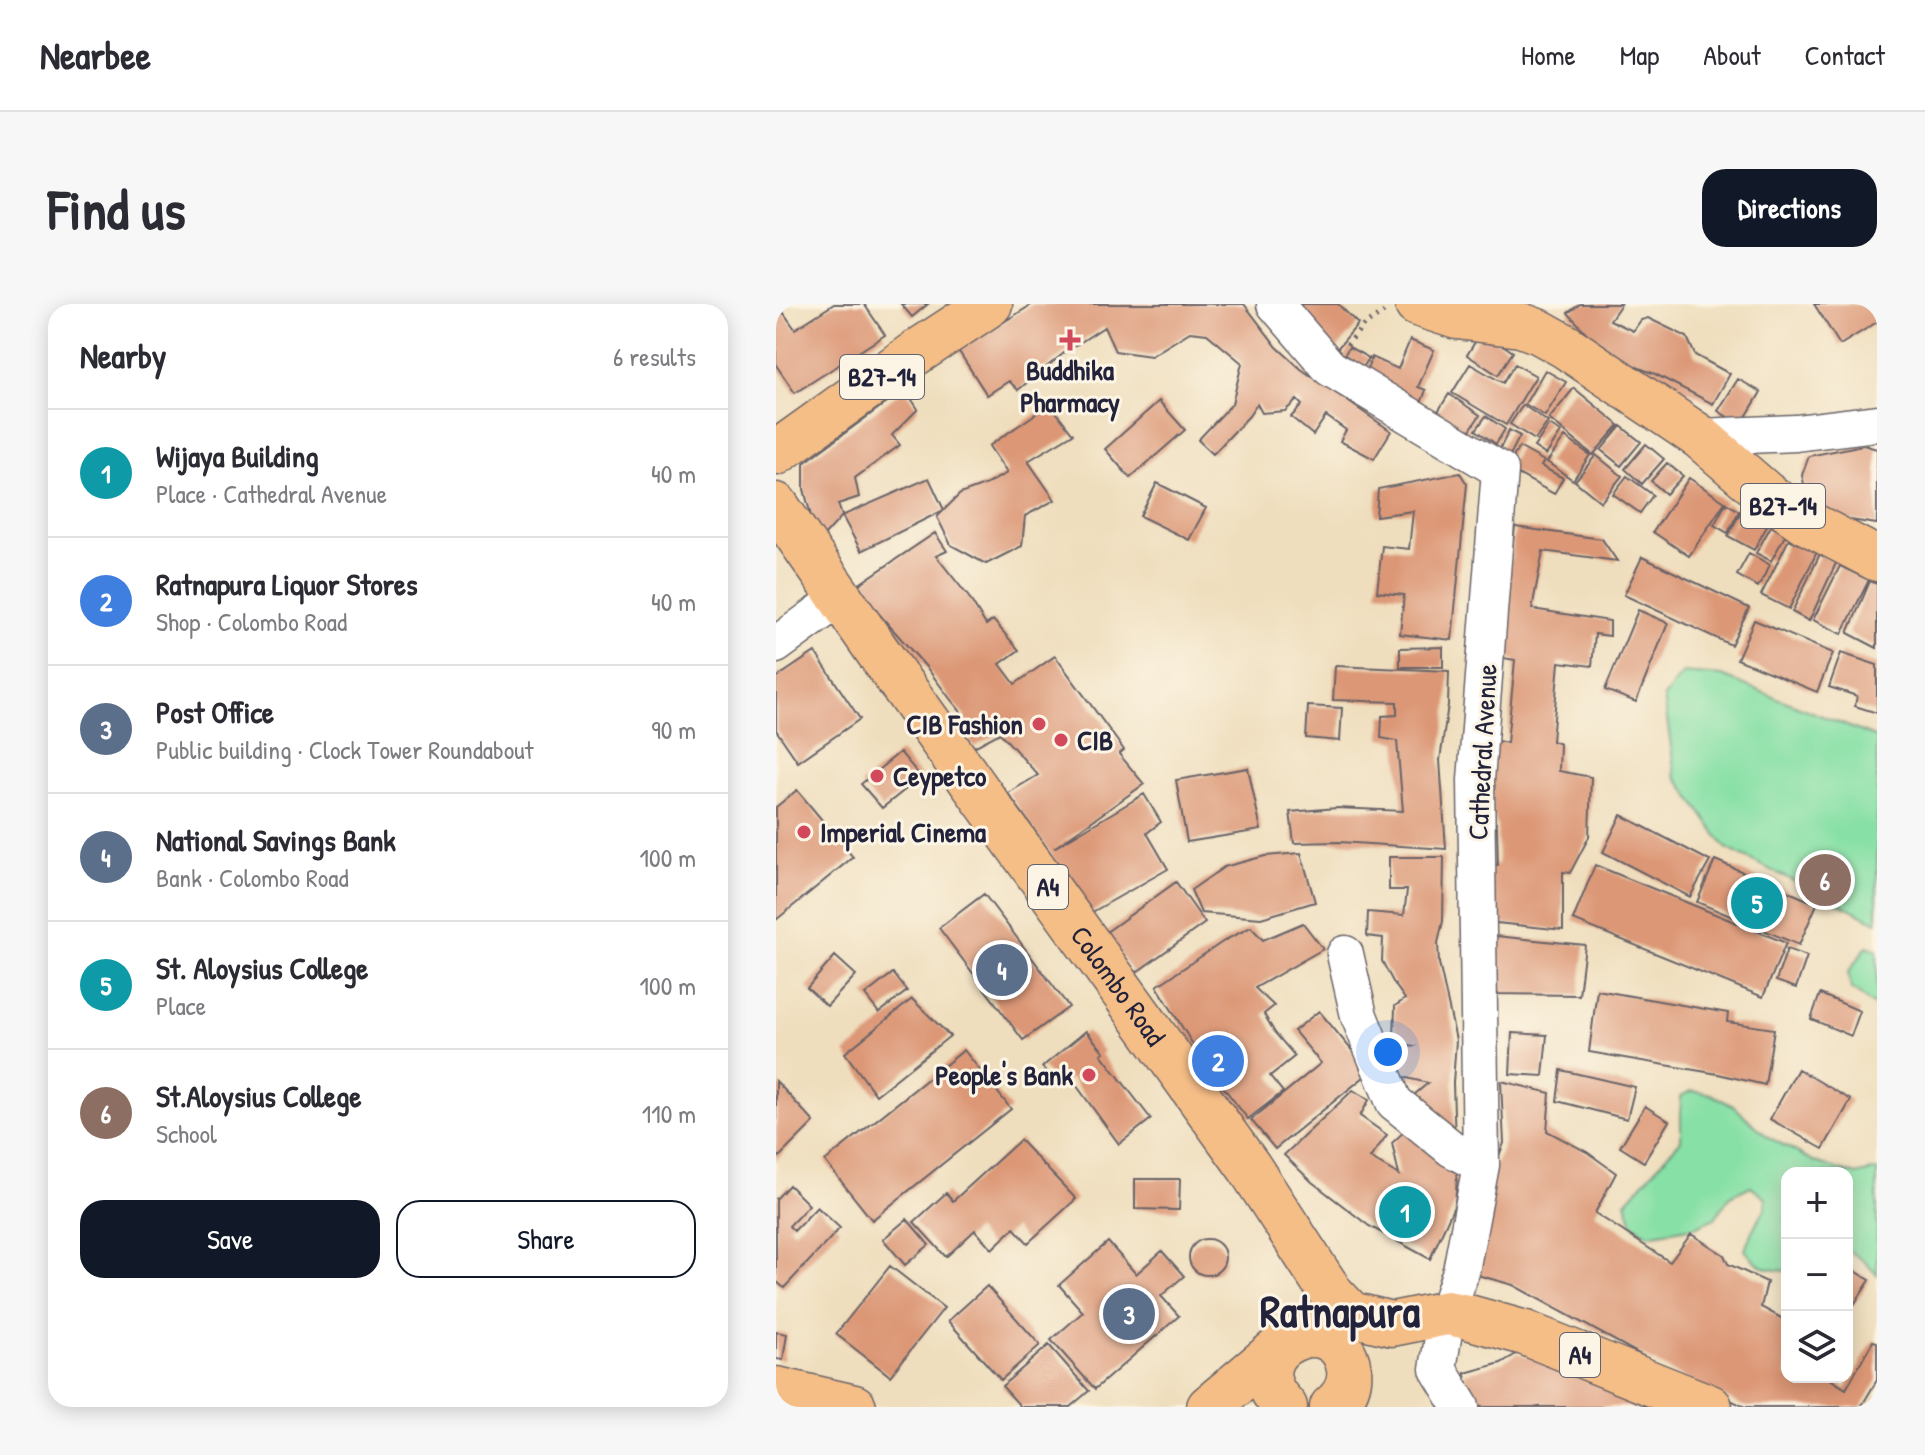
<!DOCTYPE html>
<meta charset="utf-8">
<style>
:root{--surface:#fff;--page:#f7f7f7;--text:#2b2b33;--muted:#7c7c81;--line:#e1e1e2;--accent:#111827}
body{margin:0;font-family:"Patrick Hand",sans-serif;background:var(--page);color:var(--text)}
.controls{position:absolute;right:24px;bottom:24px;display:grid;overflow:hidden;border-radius:16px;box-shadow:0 4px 20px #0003}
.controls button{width:72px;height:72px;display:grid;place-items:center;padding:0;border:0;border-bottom:2px solid var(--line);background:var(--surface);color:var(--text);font:40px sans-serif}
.you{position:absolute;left:612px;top:748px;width:28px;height:28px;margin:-20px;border:6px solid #fff;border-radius:50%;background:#1a73e8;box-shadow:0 0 0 12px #1a73e833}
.badge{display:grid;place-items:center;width:52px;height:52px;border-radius:50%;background:var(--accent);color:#fff;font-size:26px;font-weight:700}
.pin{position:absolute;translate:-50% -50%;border:4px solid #fff;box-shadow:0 2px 8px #0006}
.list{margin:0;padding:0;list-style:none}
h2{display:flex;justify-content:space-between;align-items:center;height:104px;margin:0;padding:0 32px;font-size:34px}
h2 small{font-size:26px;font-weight:400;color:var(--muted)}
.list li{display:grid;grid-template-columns:52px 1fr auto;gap:24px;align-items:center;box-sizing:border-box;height:128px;padding:0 32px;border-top:2px solid var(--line)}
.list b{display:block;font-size:30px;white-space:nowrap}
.list p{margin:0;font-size:26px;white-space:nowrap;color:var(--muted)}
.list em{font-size:26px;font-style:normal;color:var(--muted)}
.actions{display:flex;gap:16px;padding:24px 32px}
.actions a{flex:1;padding:18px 0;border:2px solid var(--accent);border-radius:24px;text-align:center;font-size:28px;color:var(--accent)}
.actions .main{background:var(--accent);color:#fff}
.icon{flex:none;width:44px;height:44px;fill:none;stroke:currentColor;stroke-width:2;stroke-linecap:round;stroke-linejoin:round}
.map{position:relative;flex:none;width:1101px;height:1103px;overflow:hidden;border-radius:24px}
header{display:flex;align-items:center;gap:48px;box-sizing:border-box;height:112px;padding:0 40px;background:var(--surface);border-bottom:2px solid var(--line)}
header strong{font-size:38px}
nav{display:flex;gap:44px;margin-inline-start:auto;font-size:28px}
.intro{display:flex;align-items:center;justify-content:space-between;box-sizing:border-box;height:192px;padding:0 48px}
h1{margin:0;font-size:56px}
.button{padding:20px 36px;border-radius:24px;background:var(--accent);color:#fff;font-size:28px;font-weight:700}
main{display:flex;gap:48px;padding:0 48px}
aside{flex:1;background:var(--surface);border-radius:24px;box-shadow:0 4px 20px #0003}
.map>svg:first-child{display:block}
</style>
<header>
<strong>Nearbee</strong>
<nav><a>Home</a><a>Map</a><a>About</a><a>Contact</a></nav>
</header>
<div class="intro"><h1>Find us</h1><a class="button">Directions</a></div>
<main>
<aside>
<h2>Nearby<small>6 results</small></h2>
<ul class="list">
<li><span class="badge" style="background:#0f9aa8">1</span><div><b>Wijaya Building</b><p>Place · Cathedral Avenue</p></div><em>40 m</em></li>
<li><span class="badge" style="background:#3f7fe0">2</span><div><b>Ratnapura Liquor Stores</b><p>Shop · Colombo Road</p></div><em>40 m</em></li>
<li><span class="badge" style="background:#5c6f8a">3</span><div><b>Post Office</b><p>Public building · Clock Tower Roundabout</p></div><em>90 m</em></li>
<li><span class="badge" style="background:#5c6f8a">4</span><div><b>National Savings Bank</b><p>Bank · Colombo Road</p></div><em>100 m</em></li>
<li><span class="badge" style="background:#0f9aa8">5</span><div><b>St. Aloysius College</b><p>Place</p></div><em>100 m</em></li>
<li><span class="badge" style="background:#8d6e63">6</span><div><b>St.Aloysius College</b><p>School</p></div><em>110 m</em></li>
</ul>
<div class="actions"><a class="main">Save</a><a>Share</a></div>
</aside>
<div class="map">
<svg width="1101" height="1103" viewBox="0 0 1101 1103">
<rect width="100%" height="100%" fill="#fcf5e5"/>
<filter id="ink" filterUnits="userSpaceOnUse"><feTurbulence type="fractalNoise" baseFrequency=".0125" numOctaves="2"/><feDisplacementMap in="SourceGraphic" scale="16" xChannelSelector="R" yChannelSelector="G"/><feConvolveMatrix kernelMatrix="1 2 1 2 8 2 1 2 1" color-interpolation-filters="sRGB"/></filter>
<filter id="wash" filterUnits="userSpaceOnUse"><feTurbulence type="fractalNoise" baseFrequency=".006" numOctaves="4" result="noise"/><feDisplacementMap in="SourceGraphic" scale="32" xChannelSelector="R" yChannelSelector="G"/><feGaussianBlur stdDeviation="1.8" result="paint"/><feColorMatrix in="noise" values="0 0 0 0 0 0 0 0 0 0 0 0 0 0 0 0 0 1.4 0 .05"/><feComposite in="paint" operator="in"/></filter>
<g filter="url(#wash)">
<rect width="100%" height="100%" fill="#efdebd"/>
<path fill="#87e0a6" stroke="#548170" stroke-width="2" d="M907,369l39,3 155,62v184l-151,-74 -51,-73 -11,-78z
M1091,642l10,4v58l-26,-20 -3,-15z
M915,787l20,3 24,13 33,30 47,25 41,13 21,-5v105l-12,-13 -18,-13v-76h-60v98c-21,-1 -29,-4 -42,-21l7,-19 13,-22 1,-11 -15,-12 -21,10 -15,22 -20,9 -47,8 -15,-11 -7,-22 55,-62v-44z"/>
<g id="blocks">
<path fill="#dc9776" d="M58,0h30l21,31 -90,58 -19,-28v-48l7,-5 12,17z
M125,0h27l-16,13z
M257,0h211l33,43 24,22 90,62 -17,28 -34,-18 6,-11 -20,-14 -13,19 -22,-18 11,-12 -5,-5 -12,11 -23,2 -5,-9 -8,12 -36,38 -15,-14 34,-36 10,-41 -35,-29 -17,-2 -39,24 -36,-5 -11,-24 -40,26 -46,37 -9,-9 -22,14 -29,-45z
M512,0h50l20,20 -27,32z
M804,0h41l-11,16 23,11 8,-11 7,-2 39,19 8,18 35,19 -17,30 -58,-30 -29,-11 -35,-25 -23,-25z
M1038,0h63v18l-37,23z
M706,27l31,21 -15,23 -31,-20z
M634,36l24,10 -16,37 8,3 -6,16 -58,-25 10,-24 26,12z
M573,43l20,11 -11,17 -19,-11z
M694,60l33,19 12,-19 21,12 -30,49 -54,-32z
M769,66l21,12 -21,34 -20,-12z
M962,75l23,13 -20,33 -23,-14z
M798,84l45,37 -26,30 -44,-36z
M129,85l13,20 -26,26 8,10 -45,33 4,19 -21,7 4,12 87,-38 15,32 16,-16 27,-10 20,-11 -18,-27 61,-42 23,30 -45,27 27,39 -30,16 -3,30 -36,18 -35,-19 -14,-28 7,-7 -83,41 -19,-35 -18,20 -13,-20 -7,-27v-26z
M673,90l31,21 -12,18 -31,-20z
M383,97l26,29 -55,48 -25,-29z
M747,101l25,17 -13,18 -25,-16z
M710,112l19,13 -9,15 -20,-14z
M773,121l12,7 -15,23 -12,-8z
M845,122l20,16 -20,24 -20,-16z
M733,126l11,6 -12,23 -10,-6z
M789,133l25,18 -17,25 -26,-18z
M870,140l18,15 -22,25 -17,-15z
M1087,141l14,4v75l-41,-6 -30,-25 -4,-18 7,-19z
M743,143l25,14 -3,5 22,12 -9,16 -47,-26z
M820,151l26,21 -21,26 -26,-21z
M891,159l16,13 -17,18 -15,-13z
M684,169l7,11 -15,156 -52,-6 4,-39 -27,-3 5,-46 27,3 4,-38 -37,5 2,-27z
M851,172l26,19 -13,18 -27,-19z
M913,174l36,24 -36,54 -36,-24z
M381,179l49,25 -17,32 -49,-24z
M950,199l13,8 -11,22 -14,-8z
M965,207l26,15 -13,24 -26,-14z
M995,222l15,8 -15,27 -15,-8z
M739,223l87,12 15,22 -74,-10 -11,58 78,12v15l-15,-2 -3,32 -33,-4 -7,79 8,3 -1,27 32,6 -2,60 -19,36 -7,-1v58l-76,-8 1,-58 10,1 -1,-39 -5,-13v-73l15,3 8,-83 -17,-3z
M159,229l12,18 -11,5 32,40 18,29 7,-5 26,30 -19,14 15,20 40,-28 69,94 -5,4 25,30 -90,64 90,-54 17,28 -14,11 21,36 -81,46 -38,-64 -41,-58 30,-18 -38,-42 -26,14 -17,-23 9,-6 -15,-18 -24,-32 -72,-81z
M1013,235l28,13 -28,57 -28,-14z
M973,249l21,12 -12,22 -21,-12z
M1044,250l17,7 -28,60 -17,-9z
M866,253l107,51 -18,37 -107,-50z
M1064,262l29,14 -27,54 -29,-14z
M1094,277l7,3v64l-29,-15z
M862,306l30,13 -32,79 -31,-12z
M978,316l79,33 -16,39 -80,-33z
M667,343v20h-43v-19z
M39,348l45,67 -62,43 -22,-32v-52z
M1065,349l36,12v48l-22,-7 2,-10 -28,-9z
M559,362l114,5 -1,34 -8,55 6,89 -107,-7 -45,1 -4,-31 47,-4 66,3 -6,-70 -16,-3 1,-22 15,-1v-13l-64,-2z
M532,402l34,2 -2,33 -34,-3z
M124,448l21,25 -39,31 -21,-24z
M472,464l13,62 -74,12 -11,-62z
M21,486l56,67 -77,63v-113z
M845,511l89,46 -20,36 -87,-45z
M525,549l14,49 -54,16 -60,-5 -10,-23 33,-23 41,-11z
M613,553h55l-1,64 -5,22 1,20 17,77 -3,43 2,62 -48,-44 21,-18 -34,-8 1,-23 19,-6 -20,-5 1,-35 10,-7 -12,-17 -11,-21 1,-23 -16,-2 1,-24 36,3 3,-25h-18z
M939,556l102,44 -18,41 -102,-43z
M819,561l191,78 -23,54 -190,-77z
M400,578l29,41 -71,51 -29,-41z
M208,590l85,113 -46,33 -84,-112z
M527,619l20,26 -68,39 19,18 -10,8 11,19 20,23 -25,20 13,16 -35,27 -45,-58 -46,-75 70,-47 24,-12 12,13z
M720,632l89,9 -6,50 -83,-1z
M1011,645l20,7 -11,32 -20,-7z
M59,652l21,19 -29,31 -20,-18z
M117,669l14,18 -28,22 -14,-18z
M821,686l131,23 -1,9 47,7 -9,56 -47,-11 -129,-22z
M1044,690l40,17 -9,25 -40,-17z
M136,695l38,37 -74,59 -31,-42z
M543,707l51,61 -95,77 -24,-29 70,-57 -27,-32z
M310,727l18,21 -3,2 50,65 -32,25 -48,-66 -12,7 -17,-18z
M736,729l35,2 -4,41 -33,-2z
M188,746l47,59 -139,111 -47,-59z
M1022,765l53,31 -28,49 -53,-30z
M785,766l74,17 -8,32 -70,-18z
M0,777l38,41 -38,38z
M725,777l49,12 -3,38 40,21 29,21 -21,40 75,49 21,-28 33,21 4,9 39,18 -6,25 26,14v56h40l19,12 27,-48 4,1v38l-16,27h-116l-71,-34 -161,-88 -43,-12 20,-94 14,-36z
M577,786l16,10 -9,16 27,19 -17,23 29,17 -7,-32 19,-18 47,38 -3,41 -25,55 -61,-33 -57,-44 -28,-27z
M869,802l24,15 -25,41 -24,-15z
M244,836l56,59 -48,44 -14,-15 -22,21 -17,-19 -29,27 -32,-35 32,-29 7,8z
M359,875h45l-1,31 -44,-1z
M13,881l20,20 -20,21 5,5 23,-24 23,21 -56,60 -8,-7v-82z
M131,915l22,26 -24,20 -22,-26z
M413 953a18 18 0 1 1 36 0a18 18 0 1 1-36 0Z
M332,938l28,32 26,-23 22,25 -23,20 18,20 -84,73 -44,-49 32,-28 -24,-27z
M114,962l54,42 -54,68 -54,-42z
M1071,962l23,14 -17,26 -6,-4z
M211,982l53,59 -39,35 -53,-59z
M0,1028l11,2 -4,26 -7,-1z
M273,1041l40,46 -19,16h-49l-19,-21z
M742,1049l158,54h-205l-4,-7 -2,-27 36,-10z"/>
</g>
</g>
<g filter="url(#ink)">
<use href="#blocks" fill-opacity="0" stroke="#6a6468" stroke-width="2"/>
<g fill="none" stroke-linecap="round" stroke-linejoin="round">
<g stroke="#6a6468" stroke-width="39">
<path id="minor" d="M499,0l55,64 170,102 -24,310 5,385 -20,106 -14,42 -9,56 23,38
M924,133l96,-4 81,-10
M0,341l64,-47
M569,650l14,62 35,86 58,47 29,16"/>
</g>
<g stroke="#6a6468" stroke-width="47">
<path id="major" d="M641,0l40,13 64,8 19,7 25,14 135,91 65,56 39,28 73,38
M0,149l138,-99 76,-50
M0,1085l78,18
M433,1103l68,-57
M509,1103c-58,-58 53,-107 64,-38 2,16 -5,28 -17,38"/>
</g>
<g stroke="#6a6468" stroke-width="47">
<g id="highway">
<path id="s1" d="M0,201l102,147 371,515 82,126 20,21 41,10 55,-11 21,4 57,16 185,74"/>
</g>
</g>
<path stroke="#6a6468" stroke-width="5" stroke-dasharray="2 6" stroke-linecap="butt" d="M571,41l16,-19 21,-14"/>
<use href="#minor" stroke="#fff" stroke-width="36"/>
<use href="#major" stroke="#f6be87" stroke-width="44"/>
<use href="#highway" stroke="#f6be87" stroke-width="44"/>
</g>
</g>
<g fill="#d1495b" stroke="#fcf5e5" stroke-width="3">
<path d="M290 24h8v8h8v8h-8v8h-8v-8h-8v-8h8z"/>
<circle cx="263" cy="420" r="8"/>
<circle cx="285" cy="436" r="8"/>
<circle cx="101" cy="472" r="8"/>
<circle cx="28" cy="528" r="8"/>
<circle cx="313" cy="771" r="8"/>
</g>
<g text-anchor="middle" stroke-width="6" stroke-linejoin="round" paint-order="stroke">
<g fill="#fcf5e5" stroke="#63616e" stroke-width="2">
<rect x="64" y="51" width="84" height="44" rx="6"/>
<rect x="965" y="180" width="84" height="44" rx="6"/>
<rect x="252" y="561" width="40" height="44" rx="6"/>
<rect x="784" y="1029" width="40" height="44" rx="6"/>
</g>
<g font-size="26" font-weight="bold" fill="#22223b">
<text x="106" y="82">B27-14</text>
<text x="1007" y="211">B27-14</text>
<text x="272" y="592">A4</text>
<text x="804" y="1060">A4</text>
</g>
<g font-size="28" font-weight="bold" fill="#22223b" stroke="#fcf5e5" text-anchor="start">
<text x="294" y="76" text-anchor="middle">Buddhika<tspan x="294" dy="32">Pharmacy</tspan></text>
<text x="247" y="430" text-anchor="end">CIB Fashion</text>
<text x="301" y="446">CIB</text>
<text x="117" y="482">Ceypetco</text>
<text x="44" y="538">Imperial Cinema</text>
<text x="297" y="781" text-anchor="end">People's Bank</text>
</g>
<g font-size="28" fill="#22223b" stroke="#fcf5e5">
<text transform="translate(706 448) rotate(-87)" y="10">Cathedral Avenue</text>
<text dy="10" stroke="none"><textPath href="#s1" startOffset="590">Colombo Road</textPath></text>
</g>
<g font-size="44" font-weight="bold" fill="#22223b" stroke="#fcf5e5">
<text x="564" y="1023">Ratnapura</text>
</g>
</g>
</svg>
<div class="controls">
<button>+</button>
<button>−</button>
<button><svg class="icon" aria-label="layers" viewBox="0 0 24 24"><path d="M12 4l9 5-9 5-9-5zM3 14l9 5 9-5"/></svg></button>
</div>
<div class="you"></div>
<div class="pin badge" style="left:629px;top:908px;background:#0f9aa8">1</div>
<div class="pin badge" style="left:442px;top:757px;background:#3f7fe0">2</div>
<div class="pin badge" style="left:353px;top:1010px;background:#5c6f8a">3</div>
<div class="pin badge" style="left:226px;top:666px;background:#5c6f8a">4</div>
<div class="pin badge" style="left:981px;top:599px;background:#0f9aa8">5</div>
<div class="pin badge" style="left:1049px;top:576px;background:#8d6e63">6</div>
</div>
</main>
